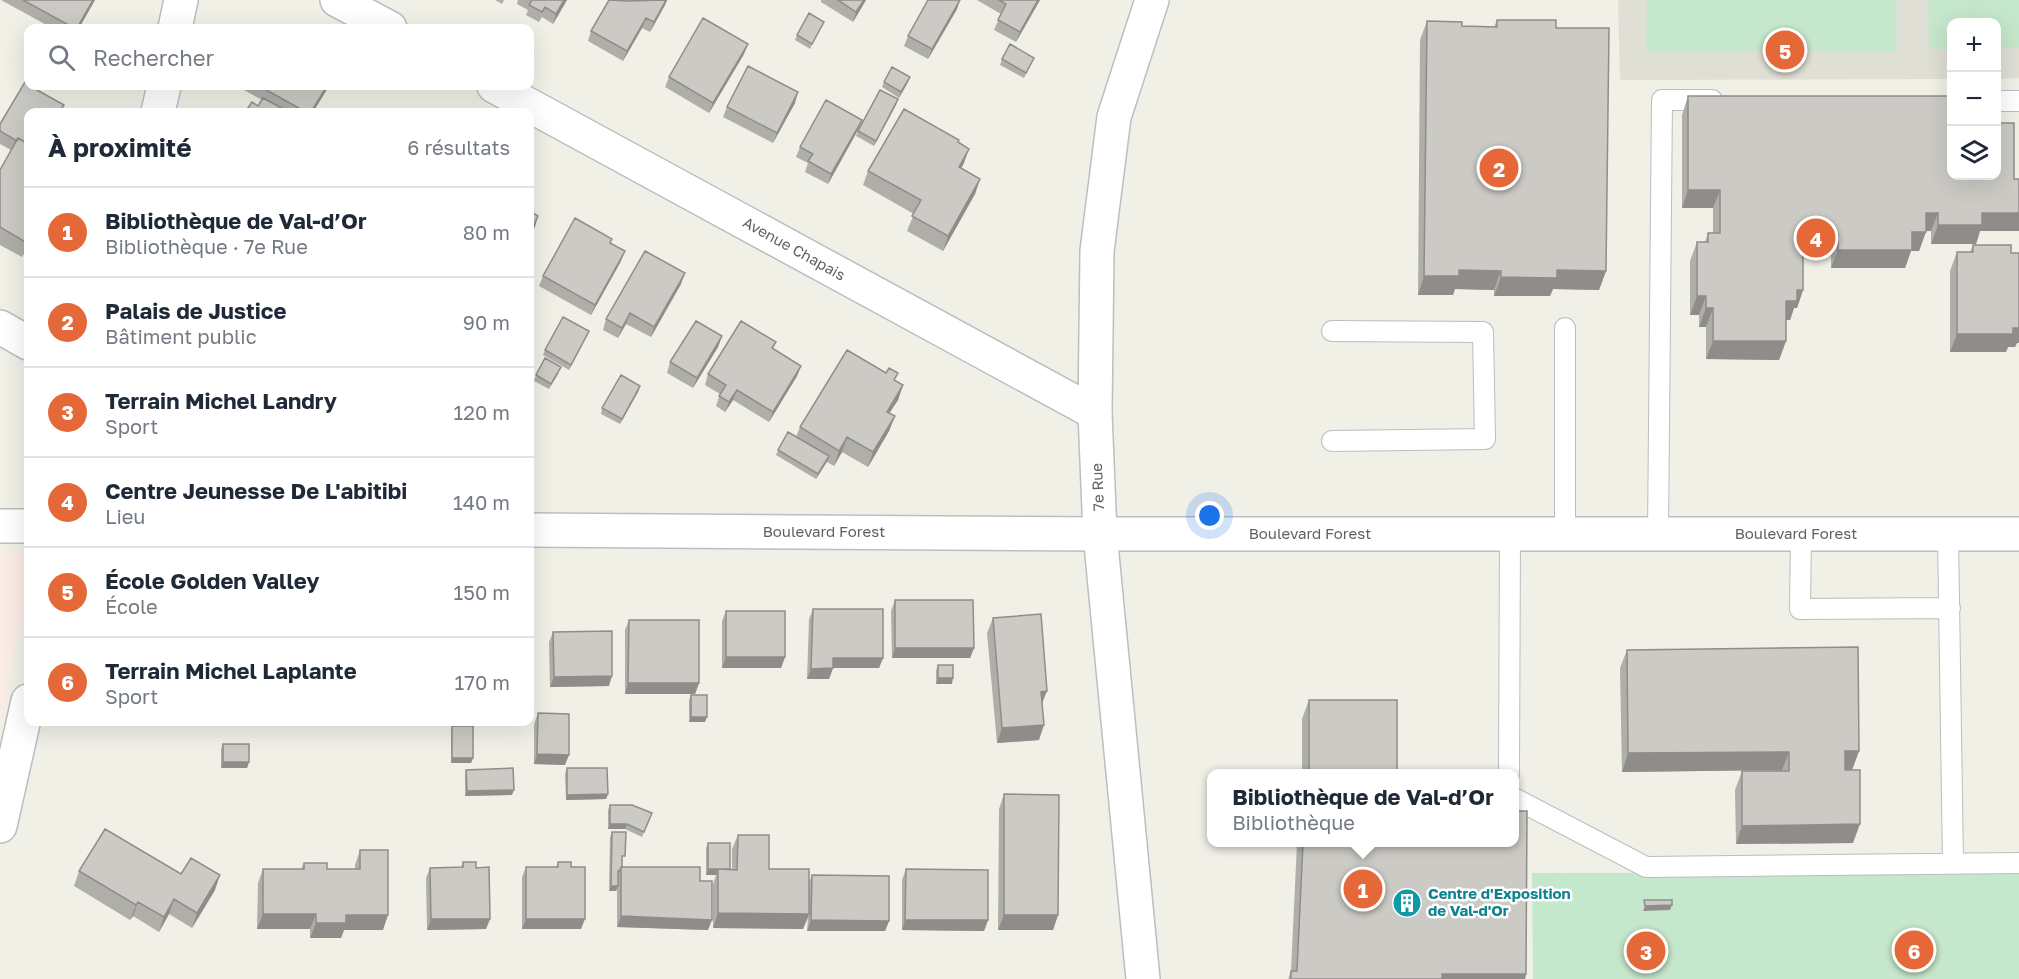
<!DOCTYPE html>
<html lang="fr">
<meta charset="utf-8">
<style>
:root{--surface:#fff;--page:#f2f2f3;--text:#1f2937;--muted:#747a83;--line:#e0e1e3;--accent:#e56839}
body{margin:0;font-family:"Golos Text",sans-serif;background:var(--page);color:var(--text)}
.controls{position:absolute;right:18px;top:18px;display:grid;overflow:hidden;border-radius:12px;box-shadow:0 6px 24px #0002}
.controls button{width:54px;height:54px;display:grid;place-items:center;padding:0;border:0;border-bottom:2px solid var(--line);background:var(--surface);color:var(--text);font:30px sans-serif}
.you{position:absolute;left:1210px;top:516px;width:21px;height:21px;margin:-15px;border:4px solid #fff;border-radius:50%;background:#1a73e8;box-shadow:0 0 0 9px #1a73e833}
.badge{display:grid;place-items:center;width:39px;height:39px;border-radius:50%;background:var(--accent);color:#fff;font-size:20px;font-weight:700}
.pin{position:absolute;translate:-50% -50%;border:3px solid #fff;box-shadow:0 2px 6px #0006}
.popup{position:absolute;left:1207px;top:769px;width:312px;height:78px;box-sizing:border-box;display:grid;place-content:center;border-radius:12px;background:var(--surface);filter:drop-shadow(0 2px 4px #0005);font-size:20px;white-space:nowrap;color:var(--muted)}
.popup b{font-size:22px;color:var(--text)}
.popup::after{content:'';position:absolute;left:50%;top:100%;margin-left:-12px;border:12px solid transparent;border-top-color:var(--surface)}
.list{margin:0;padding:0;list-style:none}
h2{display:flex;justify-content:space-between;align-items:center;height:78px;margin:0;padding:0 24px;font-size:26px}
h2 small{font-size:20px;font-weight:400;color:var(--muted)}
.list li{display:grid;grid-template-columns:39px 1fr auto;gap:18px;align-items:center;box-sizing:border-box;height:90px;padding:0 24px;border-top:2px solid var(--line)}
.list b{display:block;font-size:22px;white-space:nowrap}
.list p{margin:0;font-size:20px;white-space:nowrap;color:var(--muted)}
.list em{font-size:20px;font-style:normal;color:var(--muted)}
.icon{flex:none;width:33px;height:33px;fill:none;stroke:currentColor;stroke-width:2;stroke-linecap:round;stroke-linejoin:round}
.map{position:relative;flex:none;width:2019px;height:979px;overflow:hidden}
.search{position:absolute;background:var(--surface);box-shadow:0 6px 24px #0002;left:24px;top:24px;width:510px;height:66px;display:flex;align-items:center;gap:15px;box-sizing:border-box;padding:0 21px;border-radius:12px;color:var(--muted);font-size:22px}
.panel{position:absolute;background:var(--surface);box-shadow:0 6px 24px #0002;left:24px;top:108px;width:510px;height:618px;border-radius:12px}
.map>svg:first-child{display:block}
</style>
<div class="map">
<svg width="2019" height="979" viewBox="0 0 2019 979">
<rect width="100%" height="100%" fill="#f0f0e7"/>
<path fill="#e0dfd5" d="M1618,0h401v78l-22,1 -1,-57h-44l-1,57 -331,1z"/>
<path fill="#fbece5" d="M0,553h28v36l-28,131z"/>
<path fill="#c5e7cb" d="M1647,0h249v52l-250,-1z
M1928,0h91v48h-22l-1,-26h-44l-1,27h-22z
M2019,872v107h-486l-1,-106z"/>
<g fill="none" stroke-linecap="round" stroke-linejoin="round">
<g stroke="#bbbdc2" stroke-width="22">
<path id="lane" d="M1996,101h23
M1565,328v206
M1332,331l151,1 2,107 -153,2
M1658,534l4,-434h50
M1801,534l-1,75 150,-1
M1948,534l5,330
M1509,774l1,-240
M1514,798l132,69 373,-4"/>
</g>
<g stroke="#bbbdc2" stroke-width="36">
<path id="street" d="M337,0l53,28
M175,28l6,-28
M494,86l601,327
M158,112l6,-26
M0,327l28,16
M0,826l28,-125"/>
</g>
<g stroke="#bcbec4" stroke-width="36">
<path id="secondary" d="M0,526h28
M530,530l570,4h919
M1143,979l-43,-445 -5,-121 2,-162 17,-134 38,-117"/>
</g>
<use href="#lane" stroke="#fff" stroke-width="20"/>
<use href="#street" stroke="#fff" stroke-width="33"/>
<use href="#secondary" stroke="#fff" stroke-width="33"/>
</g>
<path fill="#afaea9" d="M1,0h94l-16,28h-27z
M495,0h9l-2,4z
M518,0h49l-14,24 -11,-7 -3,5 -13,-7 2,-5 -11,-6z
M629,0h38l-2,5 -15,27 -8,-4 -19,33 -35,-20 3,-10z
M821,0h45l-13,22 -32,-20z
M977,0h63l-24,42 -22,-12 7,-16z
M957,9l-29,50 -24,-13 4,-10z
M1497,20l59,8 50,243 -7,19 -46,-1 -3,7h-56v-6l-39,-1 -2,6h-35l2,-255 7,-19 35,5 32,1z
M824,22l-14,27 -15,-9 2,-5z
M744,54l-35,59 -44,-26 4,-10z
M1034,58l-10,20 -24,-13 2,-6z
M25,82l3,2v2h2l34,19 -3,7h-33v133l-6,12 -22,-12v-75l11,-20 -11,-6v-20z
M884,82h24l-9,16 -17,-11z
M237,86h92l-16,26h-68l13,-6 4,-6z
M1688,96l326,83 5,52h-39l-4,13h-45v-13h-5l-7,20h-8l-6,17h-74v-15h-28v37l-6,18h-3l-4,12h-4v21l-7,19 -73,-1v-32h-7v-12h-9v-54l7,-19h8l3,-9h5v-25h-31v-93z
M898,99l-24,47 -18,-10 2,-5z
M795,103l-22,40 -50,-26 4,-10z
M862,120l-4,10 -30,54 -23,-12 3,-9 -12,-6 4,-10z
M958,142l6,21 -3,6 19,10 -5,15 -32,57 -36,-20 7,-17 -51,-29 5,-14z
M611,243l10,18 -30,54 -52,-29 4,-10z
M1973,245l38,8 8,90h-2l-2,4h-7l-2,5h-56v-81l7,-19h13z
M681,284l-30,53 -25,-13 -8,14 -15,-8 3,-11z
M589,331l-20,39 -26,-15 2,-5z
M722,336l-4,11 -25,41 -26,-15 3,-11z
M776,342l-3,7 28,17 -4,10 -28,46 -36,-22 -8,12 -9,-6 4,-12 -15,-9 3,-11z
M559,373l-10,16 -15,-8 2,-6z
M896,381l7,4 -5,15 -9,13 6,3 -6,15 -21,36 -26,-15 -8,14 -7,-4 -11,17 -40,-24 2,-5 18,-13 4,-10z
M640,386l-2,6 -18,32 -19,-10 1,-6z
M895,600l79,48 -4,10h-78l-1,-47z
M813,609l70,49 -4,10h-46l-4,11h-22l2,-60z
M726,611l59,46 -4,11h-59v-47z
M993,618l49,85 -3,37 -42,3 -10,-110z
M629,620l70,63 -4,11h-70v-64z
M553,632l56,54 -59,1 -1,-45z
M1627,650l232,101 -7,19h-7l8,73 -117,1 -1,-54 7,-19 40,-1 -160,2 -2,-104z
M938,665l14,19h-16v-14z
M691,695l14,27h-16v-22z
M1309,700l88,74h-95v-55z
M538,713l27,52 -31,-1v-40z
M452,726l21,32 -2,5h-20v-32z
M223,744l26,18 -2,6h-26v-19z
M567,768l41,26 -2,5 -40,1 -1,-26z
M466,770l46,25 -47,1v-21z
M1004,794l54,121 -5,15h-55l1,-121z
M610,805l42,8 -10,24 -17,-8h-17v-19z
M612,832l11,29h-1v6l78,14 8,49 -91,-3v-38l-1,2h-7l1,-54z
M738,835l31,34 40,13 3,-7 77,46 -4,10h-78l1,-13 -5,11 -90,-1v-44l3,-9h-10v-27l2,-5 22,27h2v-21z
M1297,843h218l11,131 -1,5h-237l3,-8z
M360,850l23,80h-39l-3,8h-31v-9h-53l1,-46 5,-14h38l3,-6 23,6h28v-4z
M463,862l13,6 14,51 -4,10 -59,1 -1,-52 4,-10 31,-1z
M558,862l13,5 10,62h-59v-52l4,-10h30z
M906,869l82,51 -4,11 -82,-1v-50z
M79,871l102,3 34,16 -23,38 -23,-14 -10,18 -26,-16 -3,4 -56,-34z"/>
<path fill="#8f8d89" d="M93,0h2l-16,28h-2z
M564,0h3l-14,24 3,-10z
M666,0h1l-2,5 -15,27 4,-10z
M864,0h2l-13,22 3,-10z
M960,0l-3,9 -29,50 4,-10z
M1038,0h2l-24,42 4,-10z
M646,18l-4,10 -19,33 4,-10z
M748,44l-4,10 -35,59 4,-10z
M910,77l-2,5 -9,16 2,-6z
M327,86h2l-16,26h-2z
M798,92l-3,11 -22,40 4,-10z
M898,99l-2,6 -22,41 2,-5z
M862,120l-4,10 -30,54 3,-10z
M969,149l-5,14 -11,19 6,-15z
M980,179l-5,15 -32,57 5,-15z
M1688,190h32l-7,18h-31z
M1926,213h12l-7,18h-12z
M1982,213h37v18h-39l-4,13h-45l7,-19z
M538,216l-3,11 -5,9v-4z
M1912,232h14l-7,19h-8l-6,17h-74l7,-18z
M1797,234h41l-7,19h-41z
M28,240v5l-6,12 5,-14z
M625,251l-4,10 -30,54 4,-10z
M1459,270l42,1 -7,19 -39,-1 -2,6h-35l6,-19z
M1557,270l49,1 -7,19 -46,-1 -3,7h-56l7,-19z
M685,273l-4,11 -30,53 3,-10z
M1797,290h6l-6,18h-3l-4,12h-11l7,-19z
M1697,296h9l-7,19h-9z
M1706,308h7l-7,19h-7z
M630,313l-4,11 -8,14 4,-10z
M2013,328h6v15h-2l-2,4h-7l-2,5h-56l7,-18z
M589,331l-2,5 -18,34 2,-5z
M722,336l-4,11 -25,41 4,-10z
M1713,341h73l-7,19 -73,-1z
M801,366l-4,10 -28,46 4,-10z
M903,385l-5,15 -17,26 6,-14z
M640,386l-2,6 -18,32 2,-5z
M737,390l-4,10 -8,12 4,-10z
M895,416l-6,15 -21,36 5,-15z
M847,437l-5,15 -8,14 5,-15z
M829,456l-2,5 -11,18 2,-5z
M895,648h79l-4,10h-78z
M726,657h59l-4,11h-59z
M833,658h50l-4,10h-50z
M833,668l-4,11h-22l4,-10z
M612,676l-3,10 -59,1 4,-10z
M938,678h15l-1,6h-16z
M628,683h71l-4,11h-70z
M1047,691l-6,15v-14z
M691,717h16l-2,5h-16z
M252,722h23l-1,3 -24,1z
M1044,725l-5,15 -42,3 5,-15z
M1845,751h14l-7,19h-14z
M1789,752l-7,18 -160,2 6,-19z
M537,754l32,1 -4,10 -31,-1z
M452,758h21l-2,5h-20z
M223,762h26l-2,6h-26z
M514,790l-2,5 -47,1 2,-5z
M608,794l-2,5 -40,1 1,-5z
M610,824h17l-2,5h-17z
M1860,824l-7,19 -117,1 6,-18z
M708,869h10l-2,6h-10z
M220,875l-5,15 -23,38 5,-15z
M611,886h7l-2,5h-7z
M174,899l-5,15 -10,18 5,-15z
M138,902l-5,14 -3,4 6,-15z
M1672,905l-2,5 -27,1 2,-5z
M718,913l91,1 -6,15 -90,-1z
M263,914h53l-6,15h-53z
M346,915h42l-5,15h-39l-3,8h-31l6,-15z
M1004,915h54l-5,15h-55z
M621,916l91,4 -4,10 -91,-3z
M431,919h59l-4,10 -59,1z
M526,919h59l-4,10h-59z
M811,920l78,1 -4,10h-78z
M905,920h83l-4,11 -82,-1z
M1442,974h84l-1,5h-85z"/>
<path fill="#cccac4" stroke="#8f8d89" stroke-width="1.5" d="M23,0h70l-16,28h-3z
M532,0h32l-8,14 -11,-7 -3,5 -13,-7z
M609,0l19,1 38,-1 -12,22 -8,-4 -19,33 -36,-20z
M838,0h26l-8,12z
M928,0h32l-28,49 -24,-13z
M999,0h39l-18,32 -22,-12 8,-16z
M809,13l15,9 -12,22 -15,-9z
M703,18l45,26 -35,59 -44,-26z
M1497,20h59v8h53l-3,243 -49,-1v8l-56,-1v-6l-42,-1v6h-35l3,-255 35,1v4l35,1z
M1010,44l24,14 -8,15 -24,-14z
M748,66l50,26 -21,41 -50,-26z
M892,67l18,10 -9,15 -17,-10z
M25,82l3,2v2h2l34,19 -5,7h-31v32l-10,-6 -1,3 -17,-10v-7z
M259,86h68l-16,26h-5z
M880,90l18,9 -22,42 -18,-10z
M1688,96h264v80h44v-53h18v56h5v34h-37v12h-44v-12h-12v19h-14v18h-74v-16h-41v9h6v47h-6v11h-11v40h-73v-33h-7v-12h-9v-54h11v-9h12v-43h-32z
M263,98l26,14h-44l7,-10 6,4z
M826,100l36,20 -31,54 -23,-13 5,-7 -13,-7z
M904,109l55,31 -1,2 11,7 -10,18 21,12 -32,57 -36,-20 9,-16 -53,-29z
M18,138l10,6v96l-1,3 -27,-16v-57z
M530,211l8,5 -8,16z
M575,218l37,21 -2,4 15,8 -30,54 -52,-29z
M1973,245h38v8h8v75h-6v6h-56v-82h16z
M645,251l40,22 -31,54 -24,-14 -8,15 -16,-9z
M563,317l26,14 -18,34 -26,-15z
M696,321l26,15 -25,42 -27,-16z
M741,321l35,21 -4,6 29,18 -28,46 -36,-22 -8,12 -10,-6 7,-11 -18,-11z
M847,350l39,23 3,-5 9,5 -4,7 9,5 -16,27 8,4 -22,36 -26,-15 -8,14 -39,-24z
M545,358l16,9 -10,17 -15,-9z
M621,375l19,11 -18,33 -20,-11z
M788,432l41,24 -11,18 -40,-24z
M895,600h78l1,48h-79z
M813,609h70v49h-50v10l-22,1z
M726,611h59v46h-59z
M1041,614l6,77 -6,1 3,33 -42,3 -9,-110z
M629,620h70v63h-71z
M612,631v45l-58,1 -1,-45z
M1858,647l1,104h-14v19h15v54l-118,2v-55h47v-19l-161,1 -1,-103z
M938,665h15v13h-15z
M691,695h16v22h-16z
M1309,700h88v74h-88z
M538,713l31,1v41l-32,-1z
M452,726h21v32h-21z
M223,744h26v18h-26z
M513,768l1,22 -47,1 -1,-21z
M567,768h40l1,26 -41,1z
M1004,794l55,1 -1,120h-54z
M610,805h22l20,8 -8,19 -17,-8h-17z
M1515,811h12l-1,163h-84v5h-151v-8h6l6,-128h212z
M105,829l76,45 10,-16 29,17 -23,38 -23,-14 -10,18 -26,-15 -2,3 -57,-34z
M612,832h14l-1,24h-3v11l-3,4h-1v15h-7z
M738,835h31v34h40v45l-91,-1v-44l19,1z
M708,843h22v26h-22z
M360,850h28v65h-42v8h-30v-9h-53v-45h41v-6h23v6h33z
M463,862h13v6l13,-1 1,52h-59l-1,-51 33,-1z
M558,862h13v5h14v52h-59v-52h32z
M621,867h79v14h12v39l-91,-4z
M906,869l82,1v50h-83z
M812,875l77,1v45l-78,-1z
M1644,900h28v5l-27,1z"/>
<defs>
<g id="building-disc" transform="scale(1.5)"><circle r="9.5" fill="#0f9aa8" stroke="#fff"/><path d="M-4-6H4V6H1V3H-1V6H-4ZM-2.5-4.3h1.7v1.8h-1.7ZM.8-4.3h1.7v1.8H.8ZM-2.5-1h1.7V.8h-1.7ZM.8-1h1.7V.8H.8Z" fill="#fff"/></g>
</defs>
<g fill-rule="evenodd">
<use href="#building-disc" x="1407" y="903"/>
</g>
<g text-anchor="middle" stroke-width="5" stroke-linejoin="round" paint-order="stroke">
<g font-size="15" fill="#5e6167" stroke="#fff">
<text transform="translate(794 249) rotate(29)" y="5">Avenue Chapais</text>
<text transform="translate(1098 487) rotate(-93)" y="5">7e Rue</text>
<text x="824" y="537">Boulevard Forest</text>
<text x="1310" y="539">Boulevard Forest</text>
<text x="1796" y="539">Boulevard Forest</text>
</g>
<g font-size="15" font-weight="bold" fill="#0d838f" stroke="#fff" text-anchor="start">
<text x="1428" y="899">Centre d'Exposition<tspan x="1428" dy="17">de Val-d'Or</tspan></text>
</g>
</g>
</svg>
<div class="controls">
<button>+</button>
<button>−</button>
<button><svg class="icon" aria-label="layers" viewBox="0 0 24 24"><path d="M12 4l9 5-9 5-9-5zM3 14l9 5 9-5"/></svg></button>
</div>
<div class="you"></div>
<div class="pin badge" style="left:1363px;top:889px">1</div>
<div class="popup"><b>Bibliothèque de Val-d’Or</b>Bibliothèque</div>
<div class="pin badge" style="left:1499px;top:168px">2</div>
<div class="pin badge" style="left:1646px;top:951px">3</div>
<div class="pin badge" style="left:1816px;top:238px">4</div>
<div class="pin badge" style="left:1785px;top:50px">5</div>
<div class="pin badge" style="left:1914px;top:950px">6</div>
<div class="search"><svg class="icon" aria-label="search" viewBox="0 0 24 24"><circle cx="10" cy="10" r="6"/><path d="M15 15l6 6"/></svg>Rechercher</div>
<section class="panel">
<h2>À proximité<small>6 résultats</small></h2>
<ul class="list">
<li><span class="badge">1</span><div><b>Bibliothèque de Val-d’Or</b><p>Bibliothèque · 7e Rue</p></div><em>80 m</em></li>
<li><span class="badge">2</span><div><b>Palais de Justice</b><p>Bâtiment public</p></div><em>90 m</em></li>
<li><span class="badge">3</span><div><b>Terrain Michel Landry</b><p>Sport</p></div><em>120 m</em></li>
<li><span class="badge">4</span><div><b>Centre Jeunesse De L'abitibi</b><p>Lieu</p></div><em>140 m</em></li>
<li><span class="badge">5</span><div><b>École Golden Valley</b><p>École</p></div><em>150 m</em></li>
<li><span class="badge">6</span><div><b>Terrain Michel Laplante</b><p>Sport</p></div><em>170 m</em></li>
</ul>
</section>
</div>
